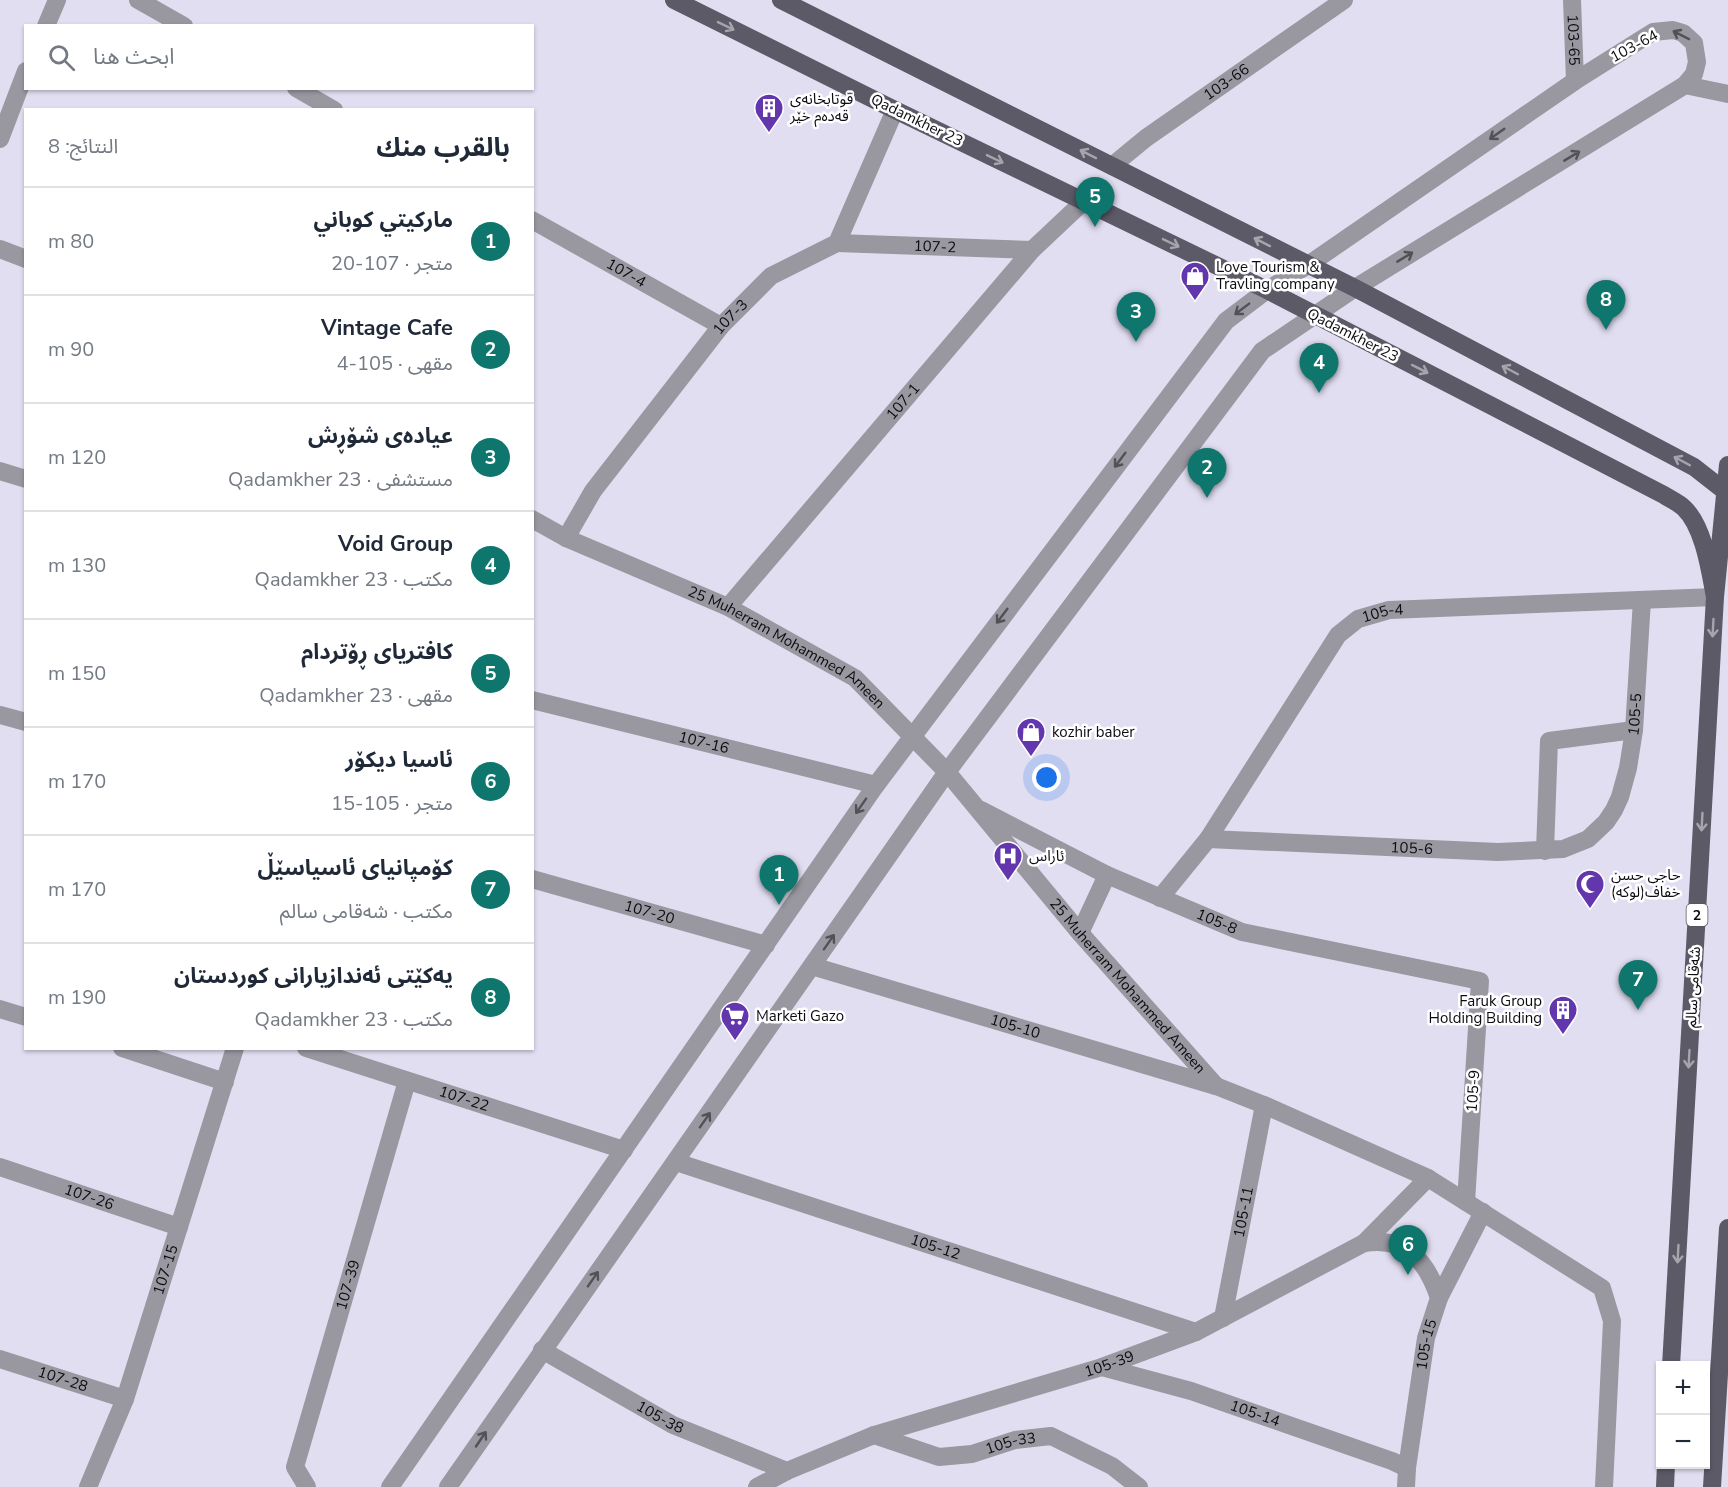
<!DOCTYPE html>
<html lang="ar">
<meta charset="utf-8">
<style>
:root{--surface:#fff;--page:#f6f6f7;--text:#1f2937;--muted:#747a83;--line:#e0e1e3;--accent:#0f766e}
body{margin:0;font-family:"Nunito Sans","Noto Sans Arabic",sans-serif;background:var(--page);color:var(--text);direction:rtl}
.controls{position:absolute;right:18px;bottom:18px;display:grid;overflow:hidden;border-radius:0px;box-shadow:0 2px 4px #0004}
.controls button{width:54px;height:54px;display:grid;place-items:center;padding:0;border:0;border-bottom:2px solid var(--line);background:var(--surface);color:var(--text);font:30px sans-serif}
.you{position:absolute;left:1047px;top:778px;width:21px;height:21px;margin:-15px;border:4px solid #fff;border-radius:50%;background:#1a73e8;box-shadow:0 0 0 9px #1a73e833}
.badge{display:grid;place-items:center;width:39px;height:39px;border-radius:50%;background:var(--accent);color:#fff;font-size:20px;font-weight:700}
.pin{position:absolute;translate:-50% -50px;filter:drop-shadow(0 2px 3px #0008)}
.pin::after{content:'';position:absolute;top:32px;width:21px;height:18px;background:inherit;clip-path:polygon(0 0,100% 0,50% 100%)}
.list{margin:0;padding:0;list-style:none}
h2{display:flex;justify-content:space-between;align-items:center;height:78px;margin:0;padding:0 24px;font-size:26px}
h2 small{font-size:20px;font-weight:400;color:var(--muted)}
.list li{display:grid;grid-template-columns:39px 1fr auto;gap:18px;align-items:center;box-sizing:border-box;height:108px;padding:0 24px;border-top:2px solid var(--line)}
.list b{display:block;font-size:22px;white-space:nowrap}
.list p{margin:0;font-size:20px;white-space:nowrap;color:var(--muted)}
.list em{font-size:20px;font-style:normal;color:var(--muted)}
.icon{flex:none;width:33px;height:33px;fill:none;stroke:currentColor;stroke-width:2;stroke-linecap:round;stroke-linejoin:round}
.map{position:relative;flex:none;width:1728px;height:1487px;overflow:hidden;direction:ltr}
.search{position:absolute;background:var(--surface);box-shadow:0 2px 4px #0004;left:24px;top:24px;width:510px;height:66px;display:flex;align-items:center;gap:15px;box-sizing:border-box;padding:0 21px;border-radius:0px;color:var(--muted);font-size:22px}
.panel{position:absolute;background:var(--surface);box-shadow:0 2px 4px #0004;left:24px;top:108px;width:510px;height:942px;border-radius:0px;direction:rtl}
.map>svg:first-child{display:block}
</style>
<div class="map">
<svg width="1728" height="1487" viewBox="0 0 1728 1487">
<rect width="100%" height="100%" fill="#e2def2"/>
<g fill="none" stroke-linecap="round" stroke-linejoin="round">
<g stroke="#99979f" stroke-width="18">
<path d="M138,0l46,26"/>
<path id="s1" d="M1572,0l3,81"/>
<path d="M46,26l11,-26"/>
<path d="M1685,85l43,9"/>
<path d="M296,88l38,22"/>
<path d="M0,139l26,-68"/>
<path id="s2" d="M1112,166l34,-28 198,-138"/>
<path id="s3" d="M532,220l189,106"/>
<path id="s4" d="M837,243l195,7"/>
<path d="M0,249l26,10"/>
<path d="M0,471l26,8"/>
<path id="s5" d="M532,519l34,19 162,69 127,71 92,94 133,161 136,153 48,19 164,73 174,110 10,33 -8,166"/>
<path id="s6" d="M566,538l27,-47 128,-165 50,-50 66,-33 58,-133"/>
<path id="s7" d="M728,607l304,-357 51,-48"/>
<path id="s8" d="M532,700l344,85"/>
<path d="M0,715l26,7"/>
<path id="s9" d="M981,810l126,65 135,57 238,49 -14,221"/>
<path id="s10" d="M1208,839l290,13 65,-3 25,-10 18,-17 8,-12 6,-13 8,-29 6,-38 8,-130"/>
<path d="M1545,851l4,-110 85,-11"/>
<path id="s11" d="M532,879l234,66"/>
<path id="s12" d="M1160,898l48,-59 130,-204 20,-16 31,-9 326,-13"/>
<path d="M1080,933l27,-58"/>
<path id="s13" d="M812,966l404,120"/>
<path d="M0,1009l26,8"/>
<path d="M122,1048l103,34"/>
<path id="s14" d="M306,1048l318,102"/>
<path id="s15" d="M676,1162l520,170"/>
<path id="s16" d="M0,1167l179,60"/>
<path d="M1364,1243c43,-7 63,19 75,55"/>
<path id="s17" d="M1223,1318l41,-213"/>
<path id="s18" d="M542,1350l131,75 114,46"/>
<path id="s19" d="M0,1359l125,40"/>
<path id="s20" d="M1102,1367l89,24 201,70 15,7"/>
<path id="s21" d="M874,1435l65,22 33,-3 43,-14 36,-4 61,30 27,21"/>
<path id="s22" d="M88,1487l37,-88 110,-351"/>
<path id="s23" d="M307,1487l-12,-20 112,-386"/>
<path d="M390,1487l486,-702 350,-464 41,-31 41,-25 267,-184 78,-49 20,-2 10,3 11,10 3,19 -3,12 -9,11 -330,203 -93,63 -315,421 -499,715"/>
<path id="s24" d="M757,1487l30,-16 87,-36 228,-68 94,-35 168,-89 64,-65"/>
<path id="s25" d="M1406,1487l1,-19 19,-130 13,-40 44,-86"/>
</g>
<path stroke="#5d5a68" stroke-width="18" d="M674,0l221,110 372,180 397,205c6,4 15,8 20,13 20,19 26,63 31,89
M781,0l574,288 339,179 32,25 2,5
M1671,1366l44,-769 13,-132
M1665,1487l1,-23
M1712,1487l16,-259"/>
</g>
<defs><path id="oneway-shaft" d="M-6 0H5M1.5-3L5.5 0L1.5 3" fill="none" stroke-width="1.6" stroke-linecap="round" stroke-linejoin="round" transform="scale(1.5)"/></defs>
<g stroke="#a6a4ac">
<use href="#oneway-shaft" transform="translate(726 26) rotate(26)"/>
<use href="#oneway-shaft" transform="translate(1088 154) rotate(-153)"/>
<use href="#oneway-shaft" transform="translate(995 159) rotate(26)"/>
<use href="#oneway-shaft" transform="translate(1262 242) rotate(-153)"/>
<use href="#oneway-shaft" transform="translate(1171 243) rotate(26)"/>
<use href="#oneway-shaft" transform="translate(1420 369) rotate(27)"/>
<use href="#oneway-shaft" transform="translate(1510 370) rotate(-152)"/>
<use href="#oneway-shaft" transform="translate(1682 461) rotate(-152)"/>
<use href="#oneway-shaft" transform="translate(1713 628) rotate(93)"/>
<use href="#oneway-shaft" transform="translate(1702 822) rotate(93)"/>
<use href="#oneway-shaft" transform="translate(1689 1059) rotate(93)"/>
<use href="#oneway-shaft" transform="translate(1678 1254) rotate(93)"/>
</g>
<g stroke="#535158">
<use href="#oneway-shaft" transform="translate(1681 35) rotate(-153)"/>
<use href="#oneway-shaft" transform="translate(1497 134) rotate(145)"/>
<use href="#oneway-shaft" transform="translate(1572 156) rotate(-31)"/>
<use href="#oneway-shaft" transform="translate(1405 257) rotate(-31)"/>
<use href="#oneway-shaft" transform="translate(1242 309) rotate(143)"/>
<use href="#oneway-shaft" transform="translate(1120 460) rotate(127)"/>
<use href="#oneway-shaft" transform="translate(1002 616) rotate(127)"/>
<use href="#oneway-shaft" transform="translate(861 806) rotate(125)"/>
<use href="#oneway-shaft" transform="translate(829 942) rotate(-55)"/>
<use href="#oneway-shaft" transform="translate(705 1120) rotate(-55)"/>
<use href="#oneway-shaft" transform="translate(593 1279) rotate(-55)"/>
<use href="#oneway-shaft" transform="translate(481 1439) rotate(-56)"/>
</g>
<defs>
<g id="building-pin" transform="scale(1.5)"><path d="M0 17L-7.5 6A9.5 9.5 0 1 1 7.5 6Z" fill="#6236ad" stroke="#fff"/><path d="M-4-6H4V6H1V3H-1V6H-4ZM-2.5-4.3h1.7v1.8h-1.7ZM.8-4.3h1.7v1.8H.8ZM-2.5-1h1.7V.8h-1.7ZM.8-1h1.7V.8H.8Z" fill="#fff"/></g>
<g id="shop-pin" transform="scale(1.5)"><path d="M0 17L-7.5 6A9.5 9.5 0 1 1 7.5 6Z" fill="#6236ad" stroke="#fff"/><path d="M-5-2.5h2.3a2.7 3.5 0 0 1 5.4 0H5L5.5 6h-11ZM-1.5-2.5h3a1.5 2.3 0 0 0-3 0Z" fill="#fff"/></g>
<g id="hospital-pin" transform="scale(1.5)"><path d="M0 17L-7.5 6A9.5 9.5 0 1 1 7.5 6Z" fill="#6236ad" stroke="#fff"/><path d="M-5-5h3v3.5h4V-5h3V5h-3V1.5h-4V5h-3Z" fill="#fff"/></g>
<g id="mosque-pin" transform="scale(1.5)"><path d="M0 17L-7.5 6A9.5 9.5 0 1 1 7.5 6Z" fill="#6236ad" stroke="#fff"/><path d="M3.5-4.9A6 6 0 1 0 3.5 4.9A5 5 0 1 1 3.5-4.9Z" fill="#fff"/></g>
<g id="supermarket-pin" transform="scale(1.5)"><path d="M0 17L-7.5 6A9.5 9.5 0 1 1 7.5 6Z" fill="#6236ad" stroke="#fff"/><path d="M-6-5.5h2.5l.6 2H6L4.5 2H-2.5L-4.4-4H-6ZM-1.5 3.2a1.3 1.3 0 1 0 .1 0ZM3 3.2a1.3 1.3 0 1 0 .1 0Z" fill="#fff"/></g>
</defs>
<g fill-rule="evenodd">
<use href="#building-pin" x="769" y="108"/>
<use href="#shop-pin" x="1195" y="276"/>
<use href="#shop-pin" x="1031" y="732"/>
<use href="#hospital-pin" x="1008" y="856"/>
<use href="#mosque-pin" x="1590" y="884"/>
<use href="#building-pin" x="1563" y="1010"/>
<use href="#supermarket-pin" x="735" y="1016"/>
</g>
<g text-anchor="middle" stroke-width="5" stroke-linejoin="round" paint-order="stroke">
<rect fill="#fff" stroke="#565459" stroke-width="1.5" x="1686.5" y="904" width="21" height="22" rx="4.5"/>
<g font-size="14" font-weight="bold" fill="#0d0b12">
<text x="1697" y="920">2</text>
</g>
<g font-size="15" fill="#0d0b12" stroke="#fff">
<text dy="5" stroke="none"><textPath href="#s1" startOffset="40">103-65</textPath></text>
<text transform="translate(1634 46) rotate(-28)" y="5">103-64</text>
<text dy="5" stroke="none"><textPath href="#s2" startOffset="142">103-66</textPath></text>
<text transform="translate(917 120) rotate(26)" y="5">Qadamkher 23</text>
<text dy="5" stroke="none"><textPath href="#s4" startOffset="98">107-2</textPath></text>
<text dy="5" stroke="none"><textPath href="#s3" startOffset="108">107-4</textPath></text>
<text dy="5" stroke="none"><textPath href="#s6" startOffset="276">107-3</textPath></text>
<text transform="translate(1353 335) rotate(27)" y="5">Qadamkher 23</text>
<text dy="5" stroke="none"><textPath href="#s7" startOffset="270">107-1</textPath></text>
<text dy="5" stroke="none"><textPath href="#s12" startOffset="369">105-4</textPath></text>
<text dy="5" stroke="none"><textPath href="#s5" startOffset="286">25 Muherram Mohammed Ameen</textPath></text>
<text dy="5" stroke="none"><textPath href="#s10" startOffset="520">105-5</textPath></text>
<text dy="5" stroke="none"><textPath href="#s8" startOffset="177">107-16</textPath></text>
<text dy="5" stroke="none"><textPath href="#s10" startOffset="204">105-6</textPath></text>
<text dy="5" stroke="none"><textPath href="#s11" startOffset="122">107-20</textPath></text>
<text dy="5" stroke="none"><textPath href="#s9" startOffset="261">105-8</textPath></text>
<text dy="5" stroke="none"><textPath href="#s5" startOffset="772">25 Muherram Mohammed Ameen</textPath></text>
<text transform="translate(1693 987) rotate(-87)" y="5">شەقامی سالم</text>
<text dy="5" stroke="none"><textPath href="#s13" startOffset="212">105-10</textPath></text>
<text transform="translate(1473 1091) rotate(-86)" y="5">105-9</text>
<text dy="5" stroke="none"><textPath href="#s14" startOffset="166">107-22</textPath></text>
<text dy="5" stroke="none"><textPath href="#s16" startOffset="94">107-26</textPath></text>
<text dy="5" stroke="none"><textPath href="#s17" startOffset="108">105-11</textPath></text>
<text dy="5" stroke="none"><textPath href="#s15" startOffset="273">105-12</textPath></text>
<text dy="5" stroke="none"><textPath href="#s22" startOffset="231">107-15</textPath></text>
<text dy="5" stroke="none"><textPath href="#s23" startOffset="213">107-39</textPath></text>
<text dy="5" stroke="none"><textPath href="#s25" startOffset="144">105-15</textPath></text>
<text dy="5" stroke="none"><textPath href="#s24" startOffset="374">105-39</textPath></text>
<text dy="5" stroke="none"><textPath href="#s19" startOffset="66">107-28</textPath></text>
<text dy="5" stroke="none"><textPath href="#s20" startOffset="160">105-14</textPath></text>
<text dy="5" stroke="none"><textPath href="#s18" startOffset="136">105-38</textPath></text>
<text dy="5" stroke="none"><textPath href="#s21" startOffset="142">105-33</textPath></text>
</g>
<g font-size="15" fill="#0d0b12" stroke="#fff" text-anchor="start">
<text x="790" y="104">قوتابخانەی<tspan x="790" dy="17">قەدەم خێر</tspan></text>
<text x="1216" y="272">Love Tourism &amp;<tspan x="1216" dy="17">Travling company</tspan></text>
<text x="1052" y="737">kozhir baber</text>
<text x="1029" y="861">ئاراس</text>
<text x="1611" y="880">حاجی حسن<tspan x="1611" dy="17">(لوکه)خفاف</tspan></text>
<text x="1542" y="1006" text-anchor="end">Faruk Group<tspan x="1542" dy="17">Holding Building</tspan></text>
<text x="756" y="1021">Marketi Gazo</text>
</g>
</g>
</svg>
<div class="controls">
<button>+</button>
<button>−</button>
</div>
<div class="you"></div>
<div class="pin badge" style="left:779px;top:905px">1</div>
<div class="pin badge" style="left:1207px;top:498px">2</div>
<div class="pin badge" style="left:1136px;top:342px">3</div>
<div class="pin badge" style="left:1319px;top:393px">4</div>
<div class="pin badge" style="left:1095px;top:227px">5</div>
<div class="pin badge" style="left:1408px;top:1275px">6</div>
<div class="pin badge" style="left:1638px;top:1010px">7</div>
<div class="pin badge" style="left:1606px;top:330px">8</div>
<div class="search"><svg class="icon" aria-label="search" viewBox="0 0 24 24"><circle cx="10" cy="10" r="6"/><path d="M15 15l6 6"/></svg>ابحث هنا</div>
<section class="panel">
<h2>بالقرب منك<small>النتائج: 8</small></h2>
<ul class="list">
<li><span class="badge">1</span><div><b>ماركيتي كوباني</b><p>متجر · 107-20</p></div><em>80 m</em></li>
<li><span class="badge">2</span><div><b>Vintage Cafe</b><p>مقهى · 105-4</p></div><em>90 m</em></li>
<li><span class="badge">3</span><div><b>عیادەی شۆڕش</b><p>مستشفى · Qadamkher 23</p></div><em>120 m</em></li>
<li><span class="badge">4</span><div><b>Void Group</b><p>مكتب · Qadamkher 23</p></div><em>130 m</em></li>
<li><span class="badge">5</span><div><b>کافتریای ڕۆتردام</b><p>مقهى · Qadamkher 23</p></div><em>150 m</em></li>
<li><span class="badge">6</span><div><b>ئاسیا دیكۆر</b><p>متجر · 105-15</p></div><em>170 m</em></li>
<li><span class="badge">7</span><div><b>کۆمپانیای ئاسیاسێڵ</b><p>مكتب · شەقامی سالم</p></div><em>170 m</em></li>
<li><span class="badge">8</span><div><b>یەکێتی ئەندازیارانی کوردستان</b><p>مكتب · Qadamkher 23</p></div><em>190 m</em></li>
</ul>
</section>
</div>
